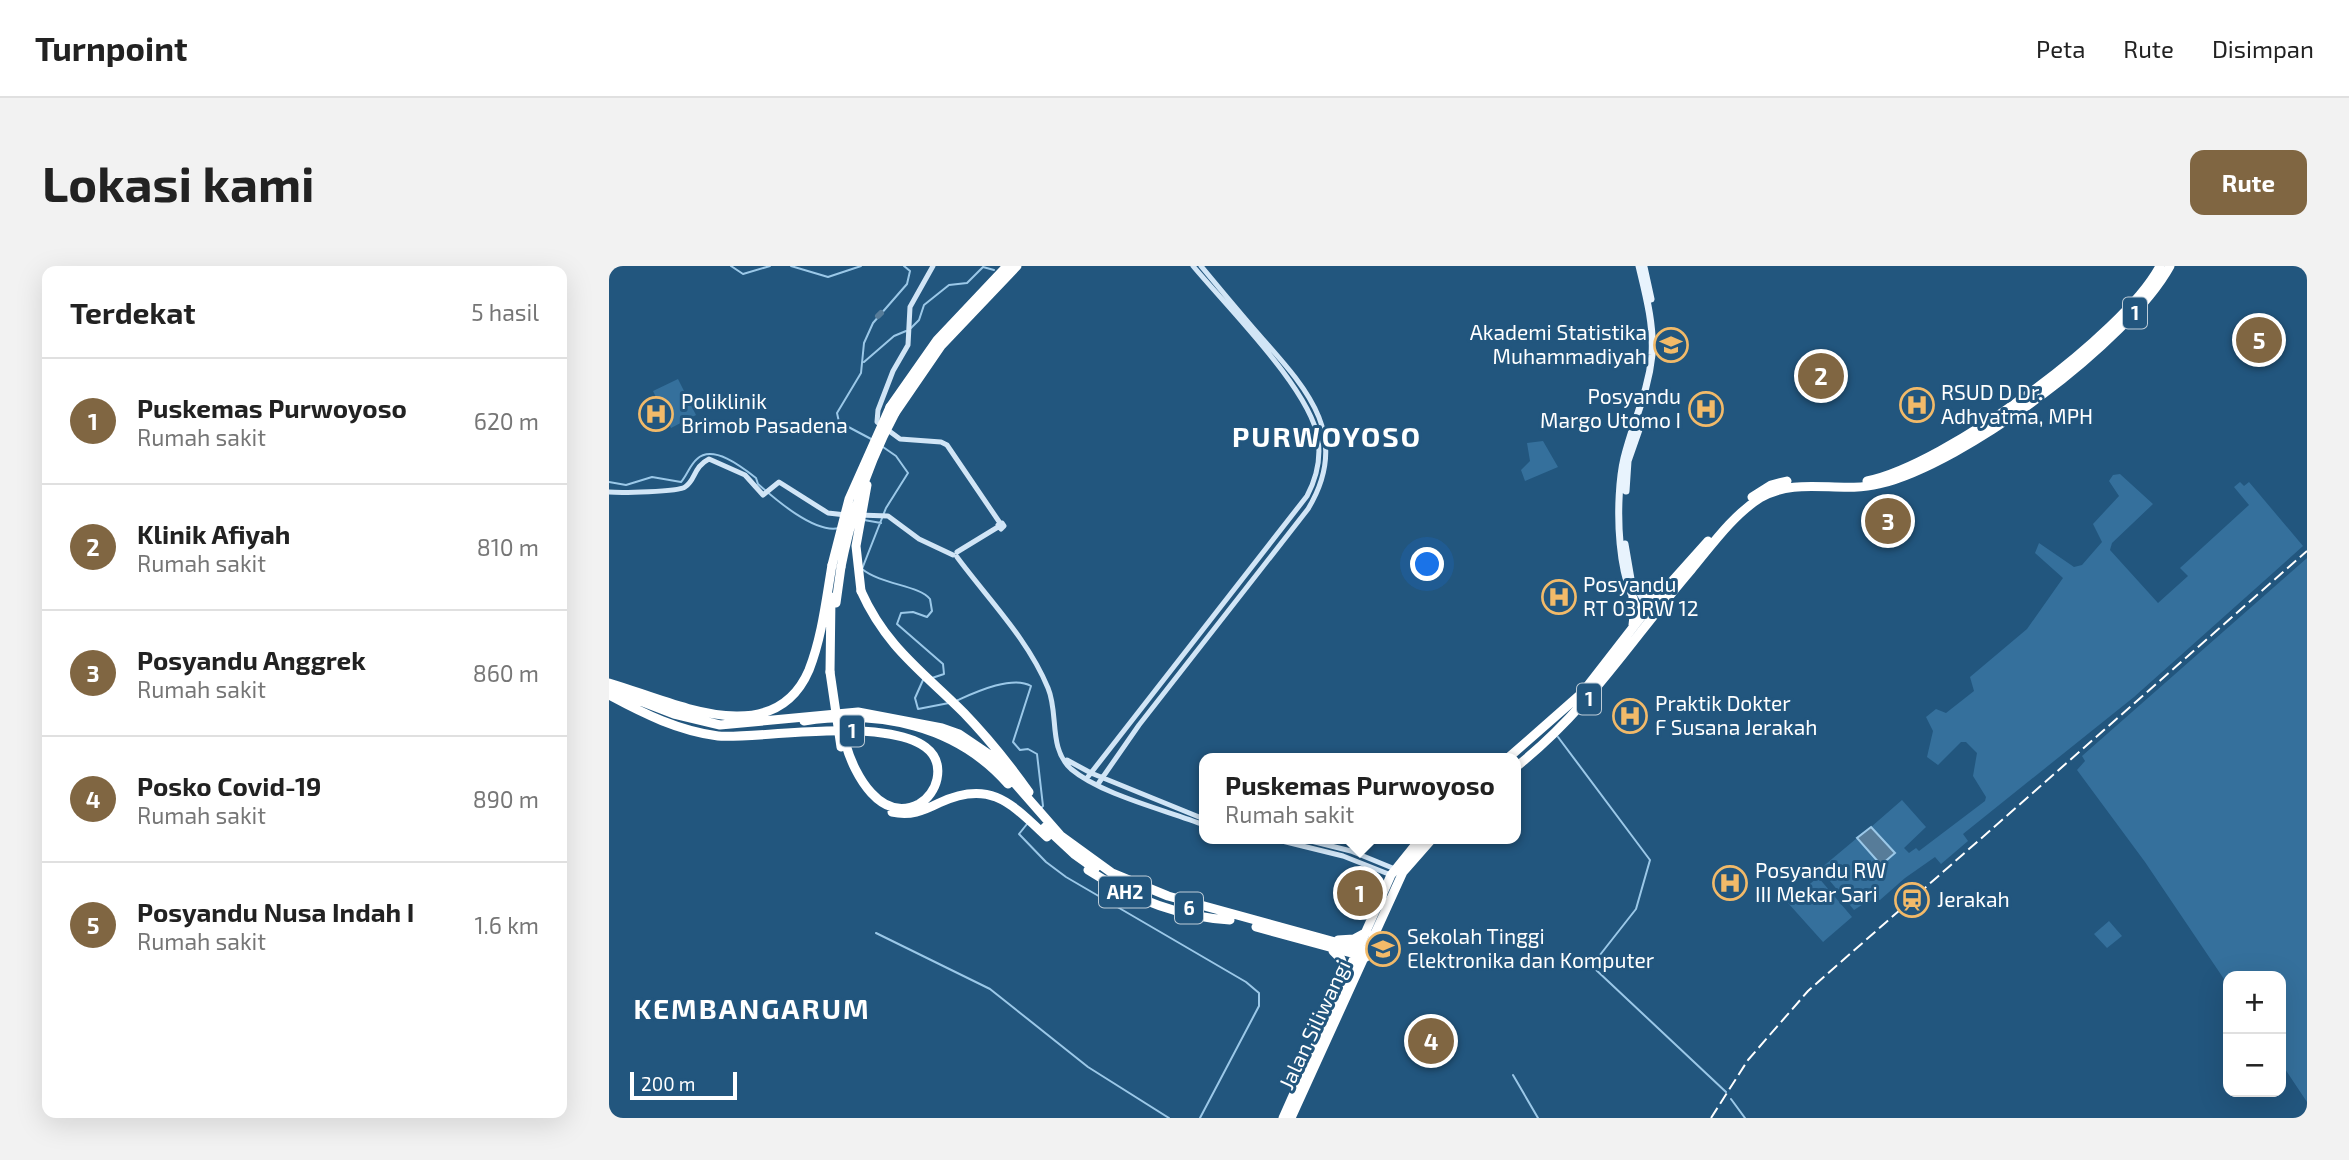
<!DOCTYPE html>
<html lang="id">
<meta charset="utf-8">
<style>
:root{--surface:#fff;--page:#f2f2f2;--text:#222;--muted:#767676;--line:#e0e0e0;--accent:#806642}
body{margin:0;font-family:"Exo 2",sans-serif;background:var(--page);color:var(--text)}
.controls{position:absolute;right:21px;bottom:21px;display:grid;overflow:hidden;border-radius:14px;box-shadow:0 7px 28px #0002}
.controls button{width:63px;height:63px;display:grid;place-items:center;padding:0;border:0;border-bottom:2px solid var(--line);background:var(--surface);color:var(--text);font:35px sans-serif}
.scale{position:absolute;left:21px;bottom:18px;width:107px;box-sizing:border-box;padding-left:7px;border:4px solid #fff;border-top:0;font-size:19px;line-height:24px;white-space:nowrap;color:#fff;-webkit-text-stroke:5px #22567e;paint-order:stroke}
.you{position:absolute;left:819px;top:299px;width:24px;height:24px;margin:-18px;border:5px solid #fff;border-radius:50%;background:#1a73e8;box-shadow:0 0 0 10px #1a73e833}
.badge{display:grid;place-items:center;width:46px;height:46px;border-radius:50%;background:var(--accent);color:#fff;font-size:23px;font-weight:700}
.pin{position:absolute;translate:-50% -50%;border:4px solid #fff;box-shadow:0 2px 7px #0006}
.popup{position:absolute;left:590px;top:487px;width:322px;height:91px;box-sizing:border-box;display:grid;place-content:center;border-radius:14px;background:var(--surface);filter:drop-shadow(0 2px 5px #0005);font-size:23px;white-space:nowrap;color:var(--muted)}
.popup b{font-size:26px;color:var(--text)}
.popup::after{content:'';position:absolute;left:50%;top:100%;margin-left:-14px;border:14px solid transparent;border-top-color:var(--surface)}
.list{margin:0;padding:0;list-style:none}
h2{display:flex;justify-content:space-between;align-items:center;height:91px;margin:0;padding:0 28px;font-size:30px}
h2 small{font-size:23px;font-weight:400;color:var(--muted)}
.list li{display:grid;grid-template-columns:46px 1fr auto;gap:21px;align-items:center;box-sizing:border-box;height:126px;padding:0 28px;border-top:2px solid var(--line)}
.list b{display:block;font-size:26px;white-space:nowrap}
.list p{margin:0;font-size:23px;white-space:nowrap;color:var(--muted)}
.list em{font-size:23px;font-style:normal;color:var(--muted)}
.map{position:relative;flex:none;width:1698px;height:852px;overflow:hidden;border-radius:14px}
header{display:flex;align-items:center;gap:42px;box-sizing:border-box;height:98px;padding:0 35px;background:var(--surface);border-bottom:2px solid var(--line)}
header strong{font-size:33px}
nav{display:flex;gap:38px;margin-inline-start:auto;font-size:24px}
.intro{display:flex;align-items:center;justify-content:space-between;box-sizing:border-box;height:168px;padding:0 42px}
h1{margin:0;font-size:49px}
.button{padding:18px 32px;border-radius:14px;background:var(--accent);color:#fff;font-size:24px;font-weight:700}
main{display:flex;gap:42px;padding:0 42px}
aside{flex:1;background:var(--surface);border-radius:14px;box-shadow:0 7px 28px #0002}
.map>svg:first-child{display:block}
</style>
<header>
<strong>Turnpoint</strong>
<nav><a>Peta</a><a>Rute</a><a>Disimpan</a></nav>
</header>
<div class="intro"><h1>Lokasi kami</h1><a class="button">Rute</a></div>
<main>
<aside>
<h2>Terdekat<small>5 hasil</small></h2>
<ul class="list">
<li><span class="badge">1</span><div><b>Puskemas Purwoyoso</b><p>Rumah sakit</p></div><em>620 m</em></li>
<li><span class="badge">2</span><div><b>Klinik Afiyah</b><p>Rumah sakit</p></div><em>810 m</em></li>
<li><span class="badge">3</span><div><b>Posyandu Anggrek</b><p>Rumah sakit</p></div><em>860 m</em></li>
<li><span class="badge">4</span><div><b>Posko Covid-19</b><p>Rumah sakit</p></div><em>890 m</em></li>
<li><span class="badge">5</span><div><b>Posyandu Nusa Indah I</b><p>Rumah sakit</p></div><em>1.6 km</em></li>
</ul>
</aside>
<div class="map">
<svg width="1698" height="852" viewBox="0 0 1698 852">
<rect width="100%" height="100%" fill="#22567e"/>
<path fill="#35709c" d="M69,113l18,36 -25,13 -18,-37z
M934,175l15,26 -33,14 -4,-11 9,-9 -3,-18z
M1511,208l33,30 -41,39 -2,7 48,53 30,-27 -8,-8 69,-63 -15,-18 6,-5 4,4 5,-4 54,64 -169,151 -171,137 5,7 -27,23 -6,-7 -30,21 -25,22 -12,1 -14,9 -34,-41 37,-31 25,26 12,-12 -23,-25 31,-27 24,27 -22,21 5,5 7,-5 3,3 66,-50 1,-4 -13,-21 4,-23 -11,-11h-5l-23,23 -11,-8 6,-26 -7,-14 10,-8 10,4 28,-22 -4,-14 57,-48 36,-51 -28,-25 4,-10 35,24 8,-2 20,-23 -9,-18 26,-28 -10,-15 4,-6z
M1698,292v544l-26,-39v-87h-53v9l-83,-123 -68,-92 8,-9 -3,-5z
M1209,611l34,40 -29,25 -35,-39z
M1500,655l13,15 -15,12 -13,-14z"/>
<path fill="#577c99" stroke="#9bc8e8" stroke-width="2" d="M1262,561l24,26 -14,12 -24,-27z"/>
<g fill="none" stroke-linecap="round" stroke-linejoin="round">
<path stroke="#9bc8e8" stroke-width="2" d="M122,0l12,8 27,-8
M182,0l37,11 33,-11
M302,62l8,-8 5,-15 25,-20 18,-2 16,-16 11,3
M255,96l30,-26 12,-5
M264,174l-34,-18 -2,-9 24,-40 3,-30 9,-20 34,-39 3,-13 -6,-5
M274,181l13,9 12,17 -22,35 -24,61c20,16 57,16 68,30l2,12 -5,6 -14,-5 -12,1 -4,11 46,40 1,10 -12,4
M0,216l17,3 26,-8 29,5c6,-7 9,-17 16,-23 16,-15 45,8 59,19l2,6c17,15 57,50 81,44
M255,254l17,3
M314,414l-8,18 3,11 31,-6
M349,434c18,-8 55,-25 73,-14l-18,56 7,8 8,-1 9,5 6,52 -3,3
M949,471l92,123 -14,49 -40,51 -2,8 132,124
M418,558l-8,10 27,28 20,15 180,105 13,11v13l-59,112
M267,667l114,56 98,78 81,51
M904,809l25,43
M1122,833l14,19"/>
<path stroke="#577c99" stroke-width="6" d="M269,50l3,-3"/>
<path stroke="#d1e5f6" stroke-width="5" d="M324,0l-23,41 -2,38 -15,26 -15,39 -1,12 23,17 41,3 6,3 53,78
M0,226c11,1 69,0 76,-5 11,-7 8,-20 24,-28l36,16 18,20 16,-13 49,31 18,2
M250,249l29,1 31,23 34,16
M393,257l2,3 -3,3 -3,-4z
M348,286l41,-25
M348,291c31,42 71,82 91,131 11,26 0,60 23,81 31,26 95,41 133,56
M458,494l24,13 113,46
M478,512l220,-282c9,-17 14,-37 11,-57 -7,-49 -91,-132 -125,-173
M489,518l41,-59 169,-216c44,-72 -1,-120 -48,-173 -20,-23 -40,-47 -59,-70
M665,573l69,17 48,19
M694,573l48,12 44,18"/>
<path stroke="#e8f3fd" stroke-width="7" d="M1030,0c7,29 15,59 13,89 -4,39 -19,66 -28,103 -9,37 -10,138 26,161
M1035,1l7,32
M1017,225l2,-30 14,-40
M1016,278l6,35 19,31"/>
<path stroke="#fff" stroke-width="9" d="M281,141l47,-67 70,-74
M286,147l46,-67 76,-80
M1258,215c77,-15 257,-146 293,-215
M1143,231l19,-12 16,-4
M1025,318l15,11h10
M252,325c25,56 61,80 103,122 24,25 45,51 65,79
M1024,332l2,9 -2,18
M227,337l5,-36
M221,406l1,-75
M0,417c62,18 164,71 200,-13 13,-33 17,-70 23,-105
M0,423l65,25 46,11 138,-13 84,16 17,6 31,21 71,81 51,37 56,23 200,55
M0,429c35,19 70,36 109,41 39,5 234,-33 219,43 -2,10 -9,20 -18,25 -38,20 -65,-30 -73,-59
M195,455c76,-11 152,4 204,63
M899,492l74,-65 66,-85 60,-67
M907,501c73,-58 115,-127 175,-197 20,-24 42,-55 69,-72 37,-22 79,-4 119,-14 85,-20 249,-142 291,-218
M283,546c18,4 31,-1 47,-9 51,-24 72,0 108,34
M436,561l29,27 21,15
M479,604c43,28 90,47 142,50
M647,661l110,30
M729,674l16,-1 13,-7
M724,685l8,8 6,17
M674,852l108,-243 29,-36
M682,852l112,-246 29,-33"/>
<path stroke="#fff" stroke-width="2" stroke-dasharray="12 5" stroke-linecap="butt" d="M1102,852l37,-58 60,-69 499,-440"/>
<path stroke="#fff" stroke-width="9" d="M223,299l17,-66 41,-92
M232,301c11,-56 27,-104 54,-154
M252,325l-5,-45 11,-61
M221,406l11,75"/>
</g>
<defs>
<g id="university-ring" transform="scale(1.75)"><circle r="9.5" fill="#22567e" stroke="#f2ba69" stroke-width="1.5"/><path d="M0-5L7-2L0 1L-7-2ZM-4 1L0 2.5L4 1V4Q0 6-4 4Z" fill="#f2ba69"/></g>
<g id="hospital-ring" transform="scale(1.75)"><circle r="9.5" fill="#22567e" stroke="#f2ba69" stroke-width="1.5"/><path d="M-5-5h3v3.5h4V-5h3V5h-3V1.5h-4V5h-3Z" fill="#f2ba69"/></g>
<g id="station-ring" transform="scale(1.75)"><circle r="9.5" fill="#22567e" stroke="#f2ba69" stroke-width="1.5"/><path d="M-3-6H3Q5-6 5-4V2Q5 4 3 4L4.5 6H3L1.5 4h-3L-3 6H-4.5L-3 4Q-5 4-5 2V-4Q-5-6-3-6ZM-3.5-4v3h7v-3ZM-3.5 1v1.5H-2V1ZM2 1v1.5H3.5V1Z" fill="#f2ba69"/></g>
</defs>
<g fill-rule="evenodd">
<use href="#university-ring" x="1062" y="79"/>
<use href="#hospital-ring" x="1308" y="139"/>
<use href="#hospital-ring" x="1097" y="143"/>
<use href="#hospital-ring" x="47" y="148"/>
<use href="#hospital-ring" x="950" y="331"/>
<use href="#hospital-ring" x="1021" y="450"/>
<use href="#hospital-ring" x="1121" y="617"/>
<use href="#station-ring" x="1303" y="634"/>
<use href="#university-ring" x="774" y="683"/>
</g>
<g text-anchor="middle" stroke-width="6" stroke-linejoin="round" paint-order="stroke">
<g fill="#22567e" stroke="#bdccd8" stroke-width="2">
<rect x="1514" y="31.5" width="24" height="31" rx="5"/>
<rect x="968" y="417.5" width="24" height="31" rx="5"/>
<rect x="231" y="449.5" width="24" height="31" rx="5"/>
<rect x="490" y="610.5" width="52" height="31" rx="5"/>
<rect x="566" y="626.5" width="28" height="31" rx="5"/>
</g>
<g font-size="19" font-weight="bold" fill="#fff">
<text x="1526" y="54">1</text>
<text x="980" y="440">1</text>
<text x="243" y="472">1</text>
<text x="516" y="633">AH2</text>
<text x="580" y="649">6</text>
</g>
<g font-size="21" fill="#fff" stroke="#22567e" text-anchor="start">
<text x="1038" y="74" text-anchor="end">Akademi Statistika<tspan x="1038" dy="24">Muhammadiyah</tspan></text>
<text x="1332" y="134">RSUD D Dr.<tspan x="1332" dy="24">Adhyatma, MPH</tspan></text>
<text x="1072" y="138" text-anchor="end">Posyandu<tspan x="1072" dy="24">Margo Utomo I</tspan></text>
<text x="72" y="143">Poliklinik<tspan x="72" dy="24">Brimob Pasadena</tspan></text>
<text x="974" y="326">Posyandu<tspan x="974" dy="24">RT 03 RW 12</tspan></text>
<text x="1046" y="445">Praktik Dokter<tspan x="1046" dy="24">F Susana Jerakah</tspan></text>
<text x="1146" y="612">Posyandu RW<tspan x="1146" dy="24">III Mekar Sari</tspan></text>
<text x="1328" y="641">Jerakah</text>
<text x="798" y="678">Sekolah Tinggi<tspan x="798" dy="24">Elektronika dan Komputer</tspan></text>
</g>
<g font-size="21" fill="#fff" stroke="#22567e">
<text transform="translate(706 759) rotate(-65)" y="7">Jalan Siliwangi</text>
</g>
<g font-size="28" font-weight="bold" letter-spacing="2" fill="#fff" stroke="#22567e">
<text x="718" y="181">PURWOYOSO</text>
<text x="143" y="753">KEMBANGARUM</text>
</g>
</g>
</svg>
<div class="controls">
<button>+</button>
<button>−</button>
</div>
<div class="scale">200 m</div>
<div class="you"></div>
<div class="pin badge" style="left:751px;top:627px">1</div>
<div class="popup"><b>Puskemas Purwoyoso</b>Rumah sakit</div>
<div class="pin badge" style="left:1212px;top:110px">2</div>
<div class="pin badge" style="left:1279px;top:255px">3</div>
<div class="pin badge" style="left:822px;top:775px">4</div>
<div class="pin badge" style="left:1650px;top:74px">5</div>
</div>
</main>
